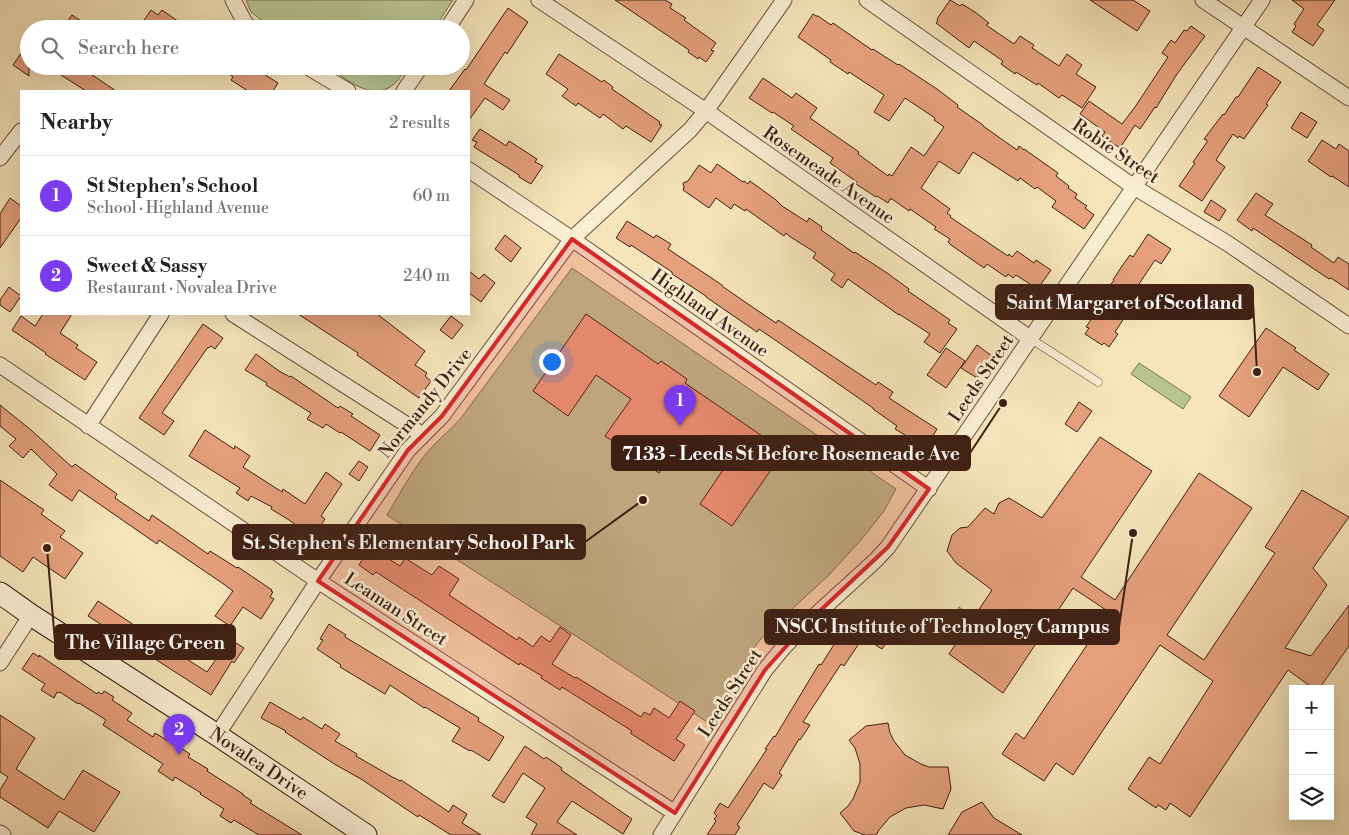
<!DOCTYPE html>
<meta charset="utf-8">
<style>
:root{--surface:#fff;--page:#f6f6f6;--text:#222;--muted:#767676;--line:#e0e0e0;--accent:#7c3aed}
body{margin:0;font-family:"Libre Bodoni",serif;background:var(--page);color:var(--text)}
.controls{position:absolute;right:15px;bottom:15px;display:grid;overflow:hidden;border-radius:0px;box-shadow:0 5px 20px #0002}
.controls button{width:45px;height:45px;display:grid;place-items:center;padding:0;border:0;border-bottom:1px solid var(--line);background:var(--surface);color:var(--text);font:25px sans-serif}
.you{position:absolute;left:551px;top:361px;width:18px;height:18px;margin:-12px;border:4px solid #fff;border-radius:50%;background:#1a73e8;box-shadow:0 0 0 8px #1a73e833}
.badge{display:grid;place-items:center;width:32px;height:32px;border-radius:50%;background:var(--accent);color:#fff;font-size:16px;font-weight:700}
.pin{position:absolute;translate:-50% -41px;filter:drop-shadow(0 1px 2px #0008)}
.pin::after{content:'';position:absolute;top:26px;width:18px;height:15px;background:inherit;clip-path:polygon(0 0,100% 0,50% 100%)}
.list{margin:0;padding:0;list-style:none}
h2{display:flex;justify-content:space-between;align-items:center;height:65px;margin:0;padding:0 20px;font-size:21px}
h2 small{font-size:16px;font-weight:400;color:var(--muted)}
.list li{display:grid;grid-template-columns:32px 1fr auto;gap:15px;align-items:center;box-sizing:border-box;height:80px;padding:0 20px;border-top:1px solid var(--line)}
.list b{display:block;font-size:19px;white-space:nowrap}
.list p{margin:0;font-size:16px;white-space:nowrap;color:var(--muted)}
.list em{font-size:16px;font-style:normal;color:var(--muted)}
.icon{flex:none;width:28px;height:28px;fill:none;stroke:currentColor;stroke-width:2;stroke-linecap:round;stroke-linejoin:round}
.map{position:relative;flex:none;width:1349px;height:835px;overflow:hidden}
.search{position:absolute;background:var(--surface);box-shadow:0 5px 20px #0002;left:20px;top:20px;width:450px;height:55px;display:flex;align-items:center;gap:12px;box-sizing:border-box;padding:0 18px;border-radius:28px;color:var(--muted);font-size:19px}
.panel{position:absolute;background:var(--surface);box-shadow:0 5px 20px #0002;left:20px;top:90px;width:450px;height:225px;border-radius:0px}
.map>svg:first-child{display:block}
</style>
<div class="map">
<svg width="1349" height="835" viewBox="0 0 1349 835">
<rect width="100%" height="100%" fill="#f6e4ba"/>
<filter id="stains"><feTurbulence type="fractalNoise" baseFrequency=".004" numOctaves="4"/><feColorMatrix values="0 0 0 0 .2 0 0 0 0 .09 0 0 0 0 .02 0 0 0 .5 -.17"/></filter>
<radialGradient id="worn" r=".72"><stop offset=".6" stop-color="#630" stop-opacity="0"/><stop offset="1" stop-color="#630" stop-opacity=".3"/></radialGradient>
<path fill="#b8c593" stroke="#7b7253" d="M246,0h207l-19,29h-161l-22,-17z
M328,66h80c-5,7 -9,14 -15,19 -22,17 -47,-6 -65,-19z
M572,268l324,221 -12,22 -23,29 -33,36 -36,33 -15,13 -19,20 -51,80 -131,-86 -189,-121c12,-20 24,-42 38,-60 11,-14 25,-24 36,-37z
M1139,363l52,34 -8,12 -52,-35z
M959,607l10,7 -18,27 -9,-6z"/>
<path fill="#e6a07d" stroke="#3e1f13" d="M615,0h50l7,4 -2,4 16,10 -2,2 32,23 -5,7 3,1 -8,11 -7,-5 -1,2 -10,-7 1,-2z
M950,0l10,6 2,-2 13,8 14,11 -3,2 28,19 6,-8 14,9 -2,3 27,18 8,-12 15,11 -6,9 20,13 -14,21 -20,-13 -3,3 -21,-15 -1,2 -21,-13 -1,2 -14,-10 2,-3 -29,-20 -5,7 -33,-25 2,-3 -1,-1z
M1090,0h43l17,11 -13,20z
M1292,0h43l-18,25 7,5 -11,16 -21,-14 4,-6 -2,-2 10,-15z
M508,8l20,14 -21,32 -2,-2 -21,32 26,16 -7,10 -18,-12 -16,22v-29h-20l16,-22 1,1z
M151,10l7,5 4,-5 27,19h-51z
M813,14l3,2h2l13,9 2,-2 39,27 1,-1 25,16 1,-1 38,25 21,16 -1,2 26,18v1l34,24 2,-4 5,4v-1l34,24 -2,3 13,10 -1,2 9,6 -2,4 12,8 -2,2 9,7 -10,14 -32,-22 4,-6 -19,-14 -2,2 -15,-11 -2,3 -45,-29 -14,22 -20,-13 -18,27 29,21 -3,4 4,3 -1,1 58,39 1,-2 3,3 5,-6 17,12 2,-3 15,10 -12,17 -5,-3 -1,2 -17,-11 -3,3 -5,-4 -2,3 -19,-13 -3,4 -33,-23 -3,-3 2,-3 -16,-10 2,-2 -26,-18 -1,2 -17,-12h-2l-2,4 -11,-7 -1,1 -20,-13 1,-2 -27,-19 3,-5 -42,-29 3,-3 -21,-14 -1,1 -23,-15 14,-20 29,20 4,-5 21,15 -7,10 49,34 -1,2 30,22 1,-2 3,2 19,-29 13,9 20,-29 -10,-7 1,-2 -30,-20 -16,23 -15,-9 10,-17 -35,-23 -1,2 -18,-12 1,-2 -33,-23z
M72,15l21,14h-31z
M1191,26l14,10 -28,38 -21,34 -1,-1 -15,22 -5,-4 -15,23 -18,-12 3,-4 -25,-18 9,-13 33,23 13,-17 33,-50 -6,-4 9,-13 4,3 9,-13 3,1z
M29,42v34l-16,-11z
M559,54l43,28 2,-2 9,7 -1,2 48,33 -1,2 3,1 -11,17 -25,-16 -3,3 -20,-15 -3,4 -22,-15 -2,3 -14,-10 6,-7 -22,-15z
M47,66h32l37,25h-30z
M218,66h33l27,17 -5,8h-25l-17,-11 2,-3z
M1258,67l23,15 -15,22 2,1 -24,34 -5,-3 -1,2 -5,-4 -17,26 9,7 -23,34 -23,-15 16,-23 -2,-1 14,-20v-2l-3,-1 19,-25 1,1 12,-18h2z
M1301,112l16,10 -10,16 -16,-10z
M480,129l25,16 1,1 3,-5 28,18 -2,3 8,4 -12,18 -12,-7v-2l-45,-28 3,-5 -5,-2z
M1322,140l14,9 3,-5 10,7v36l-17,-11 -1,1 -23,-16z
M717,164l26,18 1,-1 4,3 2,-3 26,19 6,6 25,16 2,-4 13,9 -1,3 33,23 1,-1 32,21 22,16 -1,2 42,29 -2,3 9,6 -17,24 -16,-11 6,-8 -31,-20v1l-51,-36 -6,9 -11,-8 4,-6 -22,-16 3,-5 -27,-17 -3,-3 -2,3 -38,-27 -1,2 -11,-7 -3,5 -15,-11 -7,10 -26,-18 1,-3 -1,-4 5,-2 11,-16 12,8z
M1256,193l17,11 -8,11 47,30 -1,2 23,16 4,-6 11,7v26l-18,-12 -2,1 -76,-51 -1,3 -15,-11z
M10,198l11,8v12l-21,30v-34z
M1211,200l15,10 -7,11 -15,-9z
M627,221l27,17 2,-3 15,9 -3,5 54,36v1l23,16 31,21 2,-3 98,65 2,-3 15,10 -4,6 48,31 -10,17 -1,-1 -1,2 -30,-18 2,-3 -24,-17v-1l-95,-66 -19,-13 -2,3 -51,-35v-1l-34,-22v-2l-41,-27 -1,2 -14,-9z
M1148,234l23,15 -10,15 -6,-4 -28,42 5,4 -17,26 3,2 -9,13 -5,-4 -2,2 -17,-11 4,-6 -3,-1 15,-22 -3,-2 16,-23h-1l9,-14 8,-11 3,2z
M505,235l16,13 -10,14 -16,-13z
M469,271l10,8 5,-5 11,9 -14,19 -12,-9z
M9,287l12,9 -11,16 -10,-7v-5z
M43,314h29l-12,19 18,12 -2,3 21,14 -12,18 -40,-26 1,-1 -34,-23 9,-14 14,10z
M298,314h79l48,37 -10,14 12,8 -2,3 6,5 -12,17 -62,-43 1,-2z
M586,314l72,50 3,-3 26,18 -2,4 99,68 -52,75 -32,-22 25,-37 -42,-29 -24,35 -54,-37 26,-37 -35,-24 -28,41 -35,-25z
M451,316l12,9 -11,14 -12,-9z
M203,324l20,14 -8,11 -4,-3 -2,2 -1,-1 -46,66 12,8 -10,14 -25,-17z
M1266,328l30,20 -2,2 35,24 -11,16 -35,-23 -34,50 -30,-21z
M977,345l15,11 -15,22 -16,-10z
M946,348l19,13 -19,27 -19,-13z
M256,354l23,17 11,6 1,-1 47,32 2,-2 13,8 -2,2 29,19 -10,16 -29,-19 -1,1 -14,-9 -3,4 -16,-9 4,-6 -45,-28 1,-2 -22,-13z
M1079,402l13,9 -15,21 -12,-8z
M0,405l31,25 41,37 3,-3 42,30 -2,4 34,23 3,-6 56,39 2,-3 27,17 1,-1 34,23 -1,1 2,1 -3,5 4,2 -13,20 -18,-12 -13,19 -15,-10 18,-25 -8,-6 -66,-45 -2,4 -78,-54 -7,11 -23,-16 8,-11 -26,-25 -8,9 -14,-12 7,-7 -16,-13z
M205,430l29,19 1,-3 15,10 -7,11 39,25 1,-3 22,15 21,-32 16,12 -21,32 4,3 -12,18 -24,-17 -18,-11 1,-2 -21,-11 -3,5 -12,-8 4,-5 -51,-32z
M1100,437l52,34 -71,106 34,23 84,-127 53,35 -85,127 37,25 71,-107 -10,-6 37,-57 47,27 -36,51 14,17 -42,63 26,8 38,-51v41l-30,43h-5l-26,-19 -98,147 -20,-14 -4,7 -8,-5 -2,3 -28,-19 21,-32 11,7 53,-83 -53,-36 -87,130 -17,-12 -12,18 -42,-27 14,-21 8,6 85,-127 -36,-24 -70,105 -54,-39 43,-64 -36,-27 -9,-12 5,-16 8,-7 8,-1 17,-19 9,6 5,-11 10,-5 33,20z
M359,461l9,6 -9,14 -10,-7z
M0,480l44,30 -3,4 24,17 -5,6 23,16 -18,26 -32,-22 -10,15 -23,-16z
M370,547l30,19 5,-8 27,17 7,-9 20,13 -10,16 68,45 2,-3 14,10 8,-11 9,6 10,-15 11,8 -19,29 23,14 1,-1 65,40 3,-5 6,3 4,-7 15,10 11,-17 15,10 -19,28 9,6 -11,16 -44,-28 2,-2 -70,-44 -2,3 -19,-12 1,-2 -22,-13 -1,2 -143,-93 -3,3 -14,-10z
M98,601l54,36 1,-1 13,8 -1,1 42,27 23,-33 14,9 -10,15 -2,-2 -21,34 -123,-79z
M872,613l24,15 -14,21 -24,-15z
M329,624l17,11 -1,2 134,81 -1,3 26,16 -15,24 -18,-11 -1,1 -18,-10 8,-13 -35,-21 -1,1 -34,-23 -5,9 -45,-27 1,-2 -24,-16 6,-9 -3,-1z
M844,636l14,9 -14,21 -3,-2 -38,58 7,3 -10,15 -1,-1 -20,34 3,2 -9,14 -9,-6 -27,42 3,2 -5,8h-28l9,-14 -2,-2 3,-3 -3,-3 6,-10 8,5 39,-59h-2l9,-13 1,1 44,-73 2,1 14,-22 3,2z
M33,653l6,4v-2l58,39 1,-2 4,2 2,-3 10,6 -2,3 20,13 -5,7 26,17 2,-4 20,12h1l14,9 -2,3 20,12 -1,2 36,23v1l9,6 -2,2 52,32h-43l-25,-15 -3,3 -11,-7 4,-7 -24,-15 1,-1 -26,-16 -2,4 -15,-10 5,-7 -60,-39 3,-5 -27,-17 -1,1 -18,-12 -1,1 -2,-1 -3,6 -13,-8 4,-6 -23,-15z
M270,702l31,18 2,-3 19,12 3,-5 15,10 -5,7 22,13 -1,2 38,22h1l5,3 1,-1 48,32 4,-7 14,9 -5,9 19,12h-30l-32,-20 -1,2 -57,-38 -25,-14 -51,-33 1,-1 -25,-13z
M0,715l35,23 -19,31 48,31 19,-30 37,22 -26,40 -35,-21 -11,17 -48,-31v-7l8,-13 -8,-5z
M888,723l2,10 4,8 11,14 16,9 8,3h19l3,22 -8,20 -19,-4 -18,3 -16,9 -11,13 -3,5h-11l-11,-4 -14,-18 8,-7 5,-7 7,-17v-18l-5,-16 -6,-8 17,-14z
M525,746l19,13 2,-2 16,11 -1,2 71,49 -9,15 -51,-33 -1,1 -14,20 20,13h-46l6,-11 -11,-7 19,-29 -22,-15 -19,30 -12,-7z
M982,802l12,16 28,17h-74l14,-23z"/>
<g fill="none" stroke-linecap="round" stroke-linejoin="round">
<g stroke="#6c503d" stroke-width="9">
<path id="lane" d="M1031,339l67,43"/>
</g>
<g stroke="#6c503d" stroke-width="17">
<path id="street" d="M233,0l12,23 7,6
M539,0l167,111 325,228
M867,0l267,187 93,56 122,83
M1203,0l146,98
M447,29l19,-29
M306,66l42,25
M404,91l17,-25
M0,158l21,-27
M469,170l103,69 357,250
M233,314l190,121
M0,365l318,216 357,232
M88,426l73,-112
M0,663l31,-48
M217,735l101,-154 90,-131 34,-34 130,-177 118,-109 16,-19 78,-111
M0,833l3,2
M661,835l104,-165 18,-22 25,-26 68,-62 12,-13 374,-547"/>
</g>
<g stroke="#3e1f13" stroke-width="23">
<g id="secondary">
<path id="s1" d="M0,593l31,22 186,120 149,100"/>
</g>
</g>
<use href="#lane" stroke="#f9edd2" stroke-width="8"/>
<use href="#street" stroke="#f9edd2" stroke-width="15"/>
<use href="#secondary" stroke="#f9edd2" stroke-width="21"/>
</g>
<path fill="#d62828" fill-opacity="0.2" stroke="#d62828" stroke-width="4" stroke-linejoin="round" d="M572,239l357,250 -41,58 -80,75 -43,48 -90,143 -357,-232 90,-131 34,-34z"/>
<g text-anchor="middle" stroke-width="5" stroke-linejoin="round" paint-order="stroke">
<g font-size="18" fill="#3e1f13" stroke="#f9edd2">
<text transform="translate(1116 151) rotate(34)" y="6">Robie Street</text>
<text transform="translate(829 175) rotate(35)" y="6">Rosemeade Avenue</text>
<text transform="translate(710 313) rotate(35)" y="6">Highland Avenue</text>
<text transform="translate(981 378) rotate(-56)" y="6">Leeds Street</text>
<text transform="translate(425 403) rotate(-51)" y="6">Normandy Drive</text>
<text transform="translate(396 609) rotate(33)" y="6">Leaman Street</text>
<text transform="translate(730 693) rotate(-57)" y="6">Leeds Street</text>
<text dy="6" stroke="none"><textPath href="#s1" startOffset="310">Novalea Drive</textPath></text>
</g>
</g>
<path fill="none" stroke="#3e1f13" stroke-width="2" d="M1257 372L1253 302M1003 403L970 453M643 500L585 542M1133 533L1119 627M47 548L55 642"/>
<g fill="#3e1f13" stroke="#f9edd2" stroke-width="2">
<circle cx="1257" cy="372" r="5"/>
<circle cx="1003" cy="403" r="5"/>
<circle cx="643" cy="500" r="5"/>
<circle cx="1133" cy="533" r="5"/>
<circle cx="47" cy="548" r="5"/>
</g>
<g fill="#3e1f13" stroke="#3e1f13" stroke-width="2">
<rect x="996" y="285" width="257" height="34" rx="5"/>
<rect x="612" y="436" width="358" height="34" rx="5"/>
<rect x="233" y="525" width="352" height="34" rx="5"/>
<rect x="765" y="610" width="354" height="34" rx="5"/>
<rect x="55" y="625" width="180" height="34" rx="5"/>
</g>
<g font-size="19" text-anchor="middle" font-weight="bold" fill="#fff">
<text x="1125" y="309">Saint Margaret of Scotland</text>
<text x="791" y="460">7133 - Leeds St Before Rosemeade Ave</text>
<text x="409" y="549">St. Stephen's Elementary School Park</text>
<text x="942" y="633">NSCC Institute of Technology Campus</text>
<text x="145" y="649">The Village Green</text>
</g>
<rect width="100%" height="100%" filter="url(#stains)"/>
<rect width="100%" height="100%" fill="url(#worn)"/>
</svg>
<div class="controls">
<button>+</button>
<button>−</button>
<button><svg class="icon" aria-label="layers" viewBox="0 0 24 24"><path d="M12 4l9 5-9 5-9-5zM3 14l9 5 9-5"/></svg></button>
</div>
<div class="you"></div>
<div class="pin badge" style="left:680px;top:426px">1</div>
<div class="pin badge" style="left:179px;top:755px">2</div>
<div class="search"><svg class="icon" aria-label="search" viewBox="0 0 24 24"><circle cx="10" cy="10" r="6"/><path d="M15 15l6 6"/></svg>Search here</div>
<section class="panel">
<h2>Nearby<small>2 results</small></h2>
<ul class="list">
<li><span class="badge">1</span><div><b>St Stephen's School</b><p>School · Highland Avenue</p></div><em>60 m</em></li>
<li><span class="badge">2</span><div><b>Sweet &amp; Sassy</b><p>Restaurant · Novalea Drive</p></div><em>240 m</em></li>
</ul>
</section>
</div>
